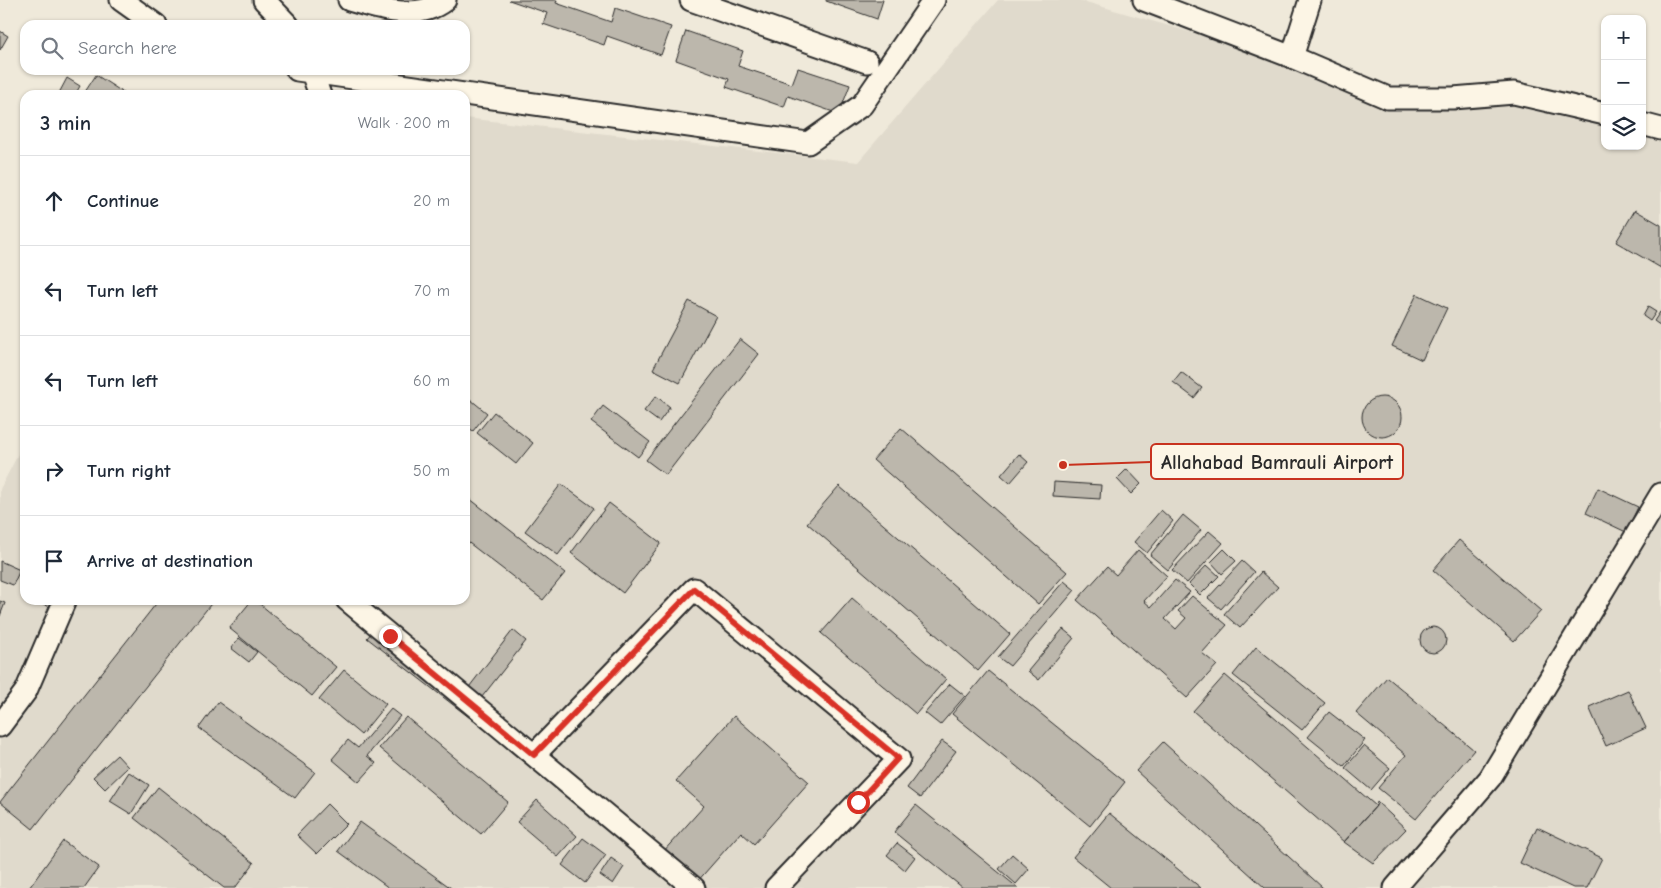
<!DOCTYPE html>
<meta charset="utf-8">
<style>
:root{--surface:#fff;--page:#f2f2f3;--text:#1f2937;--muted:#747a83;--line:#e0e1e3}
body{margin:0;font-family:"Comic Neue",sans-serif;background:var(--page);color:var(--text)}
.controls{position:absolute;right:15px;top:15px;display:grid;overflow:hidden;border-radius:10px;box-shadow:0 1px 4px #0004}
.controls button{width:45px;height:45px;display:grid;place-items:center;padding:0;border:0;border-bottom:1px solid var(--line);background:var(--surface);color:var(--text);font:25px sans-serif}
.stop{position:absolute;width:15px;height:15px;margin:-11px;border:4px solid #d93025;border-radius:50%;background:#fff}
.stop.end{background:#d93025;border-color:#fff;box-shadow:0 1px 5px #0008}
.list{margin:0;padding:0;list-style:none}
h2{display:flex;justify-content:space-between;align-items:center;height:65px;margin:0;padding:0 20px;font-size:21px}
h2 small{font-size:16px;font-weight:400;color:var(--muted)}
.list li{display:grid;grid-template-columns:32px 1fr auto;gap:15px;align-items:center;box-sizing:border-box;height:90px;padding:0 20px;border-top:1px solid var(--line)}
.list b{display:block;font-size:19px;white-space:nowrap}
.list em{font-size:16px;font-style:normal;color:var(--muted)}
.icon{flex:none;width:28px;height:28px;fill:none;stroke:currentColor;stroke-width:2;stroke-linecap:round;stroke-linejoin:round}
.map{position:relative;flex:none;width:1661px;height:888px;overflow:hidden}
.search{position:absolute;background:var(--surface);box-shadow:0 1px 4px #0004;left:20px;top:20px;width:450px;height:55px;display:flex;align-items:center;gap:12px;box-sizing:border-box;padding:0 18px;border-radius:15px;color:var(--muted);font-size:19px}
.panel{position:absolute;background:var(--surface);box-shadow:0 1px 4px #0004;left:20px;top:90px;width:450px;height:515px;border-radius:15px}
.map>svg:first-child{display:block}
</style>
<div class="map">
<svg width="1661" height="888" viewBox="0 0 1661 888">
<rect width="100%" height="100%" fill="#efe9da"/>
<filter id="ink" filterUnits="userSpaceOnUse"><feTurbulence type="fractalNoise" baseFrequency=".02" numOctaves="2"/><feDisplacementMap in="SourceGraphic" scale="10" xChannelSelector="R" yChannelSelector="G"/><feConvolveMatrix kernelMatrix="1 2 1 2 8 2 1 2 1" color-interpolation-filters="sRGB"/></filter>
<g filter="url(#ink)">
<path fill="#e0dacc" d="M998,0h81l330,95 196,16v35h37v-23l19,6v759h-1661v-399l25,-48v159h440v-482l393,44z"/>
<path fill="#bcb7ac" stroke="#2b2b2b" d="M509,0h48l-1,3 55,19 4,-14 56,19 -10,28 -54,-19 -3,9 -61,-21 4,-11z
M826,0h57l-6,19 -51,-18z
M0,31l8,5 -8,14z
M686,31l57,20 -5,15 54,18 6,-16 52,17 -11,29 -51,-18 -4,11 -58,-20 3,-8 -53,-19z
M96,75l31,20h-44z
M67,78l13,8 -5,9h-17z
M1635,210l26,15v43l-45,-26z
M1417,294l30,14 -25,52 -30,-14z
M689,301l27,15 -36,67 -27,-14z
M1648,307l8,5 -6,9 -7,-5z
M1660,312h1v14l-7,-5z
M740,339l19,15 -93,121 -20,-15z
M1181,372l21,16 -8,10 -21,-16z
M465,395l22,18 -14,18 -8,-6z
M656,396l14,11 -11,15 -15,-11z
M1362 417a20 20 0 1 1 40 0a20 20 0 1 1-40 0Z
M603,406l47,36 -12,15 -47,-35z
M494,412l39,31 -17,21 -39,-31z
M901,428l166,144 -29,32 -165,-144z
M1019,454l9,8 -18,21 -9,-8z
M1127,469l14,15 -10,10 -14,-15z
M1054,482l47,3 -1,14 -47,-3z
M561,484l33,24 -36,47 -33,-24z
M839,486l171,148 -32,37 -171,-148z
M1598,488l40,19 -12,25 -40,-19z
M465,495l100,78 -22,27 -78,-60z
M609,503l52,40 -38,50 -52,-40z
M1161,510l12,11 -26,32 -13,-11z
M1183,515l18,15 -33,40 -18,-15z
M1209,531l14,12 -36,40 -15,-13z
M1459,540l82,71 -27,30 -81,-71z
M1224,549l12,12 -14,13 -11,-12z
M1138,550l29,26 -23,25 7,6 24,-27 15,12 -25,27 11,10 10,-11 -8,-7 14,-15 35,29 -25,28 15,12 -30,33 -110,-98 30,-33 9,8z
M0,561l20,9 -7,15 -13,-5z
M1242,561l12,11 -33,37 -13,-11z
M1207,565l12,11 -19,19 -11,-11z
M1261,572l17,15 -38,41 -16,-14z
M1064,581l11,9 -65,76 -12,-9z
M852,598l94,81 -30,35 -95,-81z
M35,600h27l-6,10z
M159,600h55l-181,229 -33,-27z
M252,600h3l81,67 -24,29 -83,-68z
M0,601l5,2 -5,13z
M379,624l87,67 47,-61 13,11 -48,61 59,68 -170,-132z
M1420 640a13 13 0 1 1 26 0a13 13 0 1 1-26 0Z
M1063,629l11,9 -35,42 -11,-9z
M239,638l18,14 -8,10 -18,-14z
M1256,647l69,56 -23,27 -69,-55z
M344,670l42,34 -25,31 -42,-35z
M988,671l137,111 -35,44 -138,-112z
M1225,675l151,131 -32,36 -151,-131z
M1387,677l87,73 -58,69 -38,-31 28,-33 -50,-42z
M950,684l15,12 -25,29 -15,-12z
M1628,690l18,38 -40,18 -17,-39z
M218,702l97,70 -20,26 -96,-70z
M391,709l9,7 -33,40 9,7 -17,19 -27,-23 16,-19 10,8z
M1329,712l36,28 -21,26 -36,-29z
M734,716l75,66 -55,62 -13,-12 -45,51 -34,-30 42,-47 -28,-25z
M406,717l102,85 -27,32 -102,-86z
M942,741l14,10 -36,47 -13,-10z
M1163,742l160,146h-58l-129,-117z
M1364,746l26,22 -19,22 -26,-22z
M117,755l11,12 -23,22 -12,-12z
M129,772l20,13 -18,29 -21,-13z
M158,787l96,76 -19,25h-11l-90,-70z
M537,800l40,36 -19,21 -41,-35z
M1377,802l29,27 -33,34 -29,-21 32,-36z
M327,804l20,20 -30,30 -20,-19z
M916,805l102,83h-55l-69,-56z
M1109,813l92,75h-90l-38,-31z
M360,822l91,66h-62l-51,-37z
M1537,827l65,31 -15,30h-14l-53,-25z
M583,838l23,17 -21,28 -23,-18z
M63,841l36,26 -15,21h-55z
M897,843l18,14 -10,13 -18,-15z
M1012,854l17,15 -13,15 -17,-15z
M611,858l13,9 -11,17 -13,-9z"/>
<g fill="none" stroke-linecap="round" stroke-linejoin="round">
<g stroke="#2b2b2b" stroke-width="25">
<path id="street" d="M121,0l35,25
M264,0l24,25
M349,0c31,9 68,22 96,0
M691,0l176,62
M1144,0l148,57 96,41h65l61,-5 91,21
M1292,57l18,-57
M297,70l511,73 54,-38 72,-105
M311,70l9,25
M1642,124l19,5
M347,600l347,288
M0,726l26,-35 39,-91
M534,755l160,-166 205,170 -123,129
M1395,888l95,-110 171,-284"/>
</g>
<use href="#street" stroke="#fcf5e5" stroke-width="21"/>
</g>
</g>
<g fill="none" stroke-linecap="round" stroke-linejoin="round" filter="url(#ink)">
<path stroke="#d93025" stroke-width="6" d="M390,636l144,119 160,-166 204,169 -40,44"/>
</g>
<path fill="none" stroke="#c8321e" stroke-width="2" d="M1063 465L1151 462"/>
<circle fill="#c8321e" stroke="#fcf5e5" stroke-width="2" cx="1063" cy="465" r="5"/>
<rect fill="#fcf5e5" stroke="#c8321e" stroke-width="2" x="1151" y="444" width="252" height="35" rx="5"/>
<g font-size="20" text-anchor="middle" font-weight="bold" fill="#2b2b2b">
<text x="1277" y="469">Allahabad Bamrauli Airport</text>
</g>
</svg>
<div class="controls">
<button>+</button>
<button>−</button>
<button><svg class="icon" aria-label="layers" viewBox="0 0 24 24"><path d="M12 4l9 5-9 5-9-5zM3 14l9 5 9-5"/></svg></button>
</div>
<div class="stop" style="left:858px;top:802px"></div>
<div class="stop end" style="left:390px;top:636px"></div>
<div class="search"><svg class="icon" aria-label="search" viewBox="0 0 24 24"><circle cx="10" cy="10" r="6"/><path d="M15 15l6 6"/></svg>Search here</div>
<section class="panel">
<h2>3 min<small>Walk · 200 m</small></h2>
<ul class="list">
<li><svg class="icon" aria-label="ahead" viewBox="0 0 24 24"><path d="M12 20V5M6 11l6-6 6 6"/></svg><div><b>Continue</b></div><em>20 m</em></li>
<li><svg class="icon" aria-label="left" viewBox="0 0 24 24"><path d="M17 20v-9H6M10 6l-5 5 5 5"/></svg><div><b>Turn left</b></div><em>70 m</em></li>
<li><svg class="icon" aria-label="left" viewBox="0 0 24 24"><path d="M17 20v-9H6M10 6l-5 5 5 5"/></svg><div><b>Turn left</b></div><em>60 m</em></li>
<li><svg class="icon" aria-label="right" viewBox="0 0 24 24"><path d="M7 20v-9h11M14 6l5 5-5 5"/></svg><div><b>Turn right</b></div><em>50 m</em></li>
<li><svg class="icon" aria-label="arrive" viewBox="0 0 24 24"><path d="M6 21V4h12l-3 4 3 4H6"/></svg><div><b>Arrive at destination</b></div></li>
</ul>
</section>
</div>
